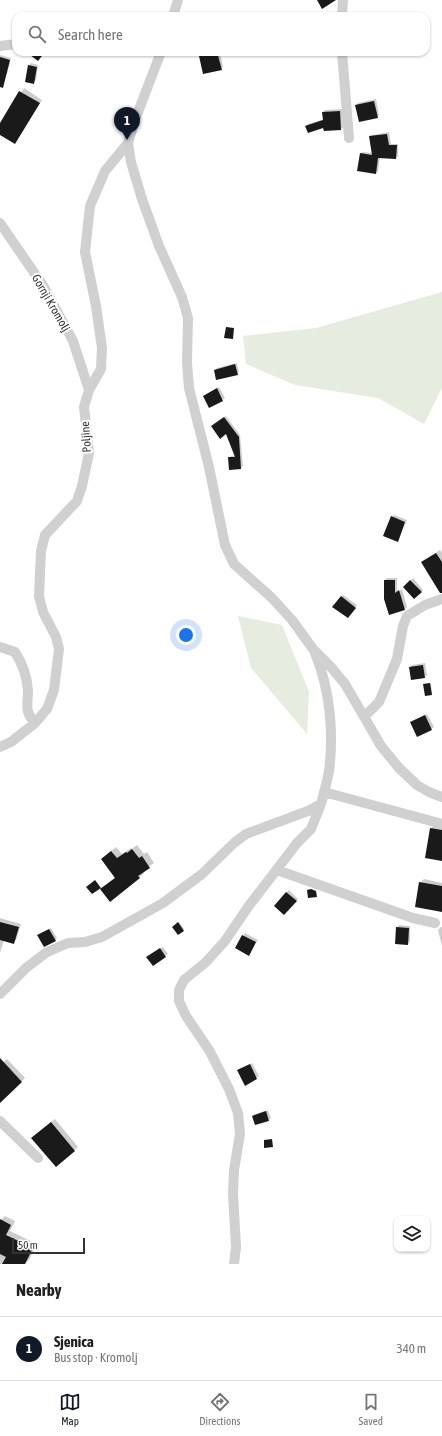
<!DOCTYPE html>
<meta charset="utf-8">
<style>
:root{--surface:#fff;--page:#f6f6f6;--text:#202124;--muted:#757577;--line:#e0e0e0;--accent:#111827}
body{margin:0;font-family:"Asap Condensed",sans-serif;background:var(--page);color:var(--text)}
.controls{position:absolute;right:12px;bottom:12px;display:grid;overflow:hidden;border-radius:8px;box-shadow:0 1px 3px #0004}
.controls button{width:36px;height:36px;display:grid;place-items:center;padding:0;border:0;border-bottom:1px solid var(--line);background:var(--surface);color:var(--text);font:20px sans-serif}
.scale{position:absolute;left:12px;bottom:10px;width:73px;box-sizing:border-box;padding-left:4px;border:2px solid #333;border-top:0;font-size:11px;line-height:14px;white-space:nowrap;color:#333;-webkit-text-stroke:3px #fff;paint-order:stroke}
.you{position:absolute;left:186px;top:635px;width:14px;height:14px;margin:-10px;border:3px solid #fff;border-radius:50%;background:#1a73e8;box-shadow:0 0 0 6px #1a73e833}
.badge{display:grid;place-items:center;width:26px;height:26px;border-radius:50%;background:var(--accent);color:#fff;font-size:13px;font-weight:700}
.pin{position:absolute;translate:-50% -33px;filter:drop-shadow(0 1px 2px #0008)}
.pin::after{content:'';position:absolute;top:21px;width:14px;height:12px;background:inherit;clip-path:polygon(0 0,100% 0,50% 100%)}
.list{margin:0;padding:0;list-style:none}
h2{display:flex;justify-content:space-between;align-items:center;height:52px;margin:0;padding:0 16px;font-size:17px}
h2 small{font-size:13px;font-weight:400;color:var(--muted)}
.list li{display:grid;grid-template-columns:26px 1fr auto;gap:12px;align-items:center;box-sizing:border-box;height:64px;padding:0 16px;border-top:1px solid var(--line)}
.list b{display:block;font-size:15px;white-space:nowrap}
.list p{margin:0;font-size:13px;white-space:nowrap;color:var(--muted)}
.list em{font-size:13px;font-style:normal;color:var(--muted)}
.icon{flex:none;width:22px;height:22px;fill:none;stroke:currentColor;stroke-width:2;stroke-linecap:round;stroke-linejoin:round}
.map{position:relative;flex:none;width:442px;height:1264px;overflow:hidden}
.search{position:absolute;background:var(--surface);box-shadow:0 1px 3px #0004;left:12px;right:12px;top:12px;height:44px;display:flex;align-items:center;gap:10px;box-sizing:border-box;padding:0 14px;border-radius:12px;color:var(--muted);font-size:15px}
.sheet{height:116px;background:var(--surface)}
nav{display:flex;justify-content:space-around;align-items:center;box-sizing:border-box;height:56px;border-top:1px solid var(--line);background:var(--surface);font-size:11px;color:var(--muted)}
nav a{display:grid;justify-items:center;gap:2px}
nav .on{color:var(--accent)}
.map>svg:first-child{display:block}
</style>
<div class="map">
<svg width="442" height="1264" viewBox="0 0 442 1264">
<rect width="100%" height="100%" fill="#fff"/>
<path fill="#e6ecdf" d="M442,292v96l-18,36 -46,-26 -83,-13 -49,-21 -3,-28 73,-8z
M238,616l44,9 27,67 -2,42 -56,-66z"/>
<path fill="#0003" d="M211,52h9l3,15 -2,2 -21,-13 2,-2z
M0,55l11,3 -4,16 -2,2 -5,-1z
M31,63l7,2 -2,15 -2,2 -8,-1 3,-16z
M24,88l18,12 -28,43 -14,-9v-9z
M376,99l3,16 -2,2 -21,-12 2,-2z
M342,109l1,19 -2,1 -17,-2 -18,-1 2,-2 16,-5 -1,-7 2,-2z
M389,132l2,12h7v12l-2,2 -16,-1 -2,14 -2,2 -15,-19 1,-2 11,1 -3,-16 2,-2z
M237,363l2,9 -2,2 -22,-4 2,-2z
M219,387l6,11 -15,9 -6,-11z
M226,416l14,19 3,31 -2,2 -11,1 -1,-11 2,-2h4l-9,-23 -12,-9z
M394,515l13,5 -8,19 -2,2 -5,-24z
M440,550l2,3v36l-20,-27z
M387,578h10v15l5,-4 5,18 -2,2 -20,-29z
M413,578l10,12 -9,8 -10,-11z
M343,595l14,10 -7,10 -9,-18z
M425,663l2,12 -2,2 -15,-10 2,-2z
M431,683l1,10v1l-8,-10z
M427,714l7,13 -3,2 -20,-7z
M435,825l7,2v32l-16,-2 5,-29z
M137,845l7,9 3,-2 7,11 -11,8 1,2 -4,4 -30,24 -9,-12 15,-12 -14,-18 14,-12 6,7 9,-6 1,1z
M424,879l18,4v28l-22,-28z
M289,890l9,9 -14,15 -9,-9z
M0,918l21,6 -5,16 -3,3 -9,-3 -4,13z
M179,922l5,7 -6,4 -5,-6z
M399,925l11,1v15l-2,3 -11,-16z
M441,927h1v19l-4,-16z
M51,928l6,10 -2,2 -14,-7z
M245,933l13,7 -9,14 -12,-6z
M163,947l5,7 -15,11 -3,-10z
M7,1059l18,19 -25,24v-37z
M252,1063l7,13 -14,8 -5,-15z
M268,1110l3,8 -2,2 -14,4 -2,-8 2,-2z
M55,1119l23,28 -22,19 -20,-31z
M5,1216l10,5 -5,10 27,13 -8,16 -4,4h-25v-43z"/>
<path fill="#1a1a1a" d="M317,0h19l-14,9z
M26,52h19l-7,9z
M217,52l5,18 -19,4 -4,-18z
M0,57l10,3 -7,28 -3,-1z
M28,65l9,2 -3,17 -9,-2z
M19,91l21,12 -25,41 -15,-9v-12z
M374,101l4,17 -19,4 -4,-17z
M340,111l1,19 -17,1 -1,-3 -15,5 -3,-7 18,-6 -1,-8z
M387,134l2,11h8l-1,14 -18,-1 -2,16 -19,-3 3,-18 12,2 -3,-19z
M226,327l8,1 -1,11 -9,-1z
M235,364l3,11 -22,5 -2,-10z
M217,388l6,13 -14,7 -6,-12z
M224,417l15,20 2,32 -12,1 -1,-13h7l-9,-23 -6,5 -9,-13z
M391,516l14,6 -7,20 -15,-6z
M436,553l6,9v31h-2l-19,-31z
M384,580h11v13l4,-3 6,20 -16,5 -5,-16z
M410,580l12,12 -8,7 -11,-12z
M341,596l15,12 -8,10 -16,-11z
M423,665l2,13 -14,2 -2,-13z
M430,683l2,12 -7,1 -2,-12z
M425,715l7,15 -15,7 -7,-15z
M430,828l12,2v31l-17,-3z
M132,849l7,9 3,-2 8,12 -12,8 2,2 -30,24 -10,-13 15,-11 -14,-19 10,-8 6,7 9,-6 1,1z
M95,880l6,8 -9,6 -6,-7z
M419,882l23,4v26l-27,-5z
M311,889l5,2 1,6 -9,1 -1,-8z
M286,892l11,9 -13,14 -10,-9z
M0,922l19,5 -5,17 -14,-4z
M178,922l6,9 -6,4 -6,-8z
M396,927l13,1 -1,17 -13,-1z
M49,929l7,12 -12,6 -7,-12z
M242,935l14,7 -7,14 -14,-8z
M160,948l6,9 -13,9 -7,-9z
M0,1058l22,24 -22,21z
M250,1064l7,15 -12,7 -8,-16z
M266,1111l3,10 -14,4 -3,-9z
M51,1122l24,29 -19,16 -25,-29z
M272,1139l1,8 -9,1v-8z
M0,1219l11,6 -5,10 27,13 -8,16h-23l4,-7 -6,-3z"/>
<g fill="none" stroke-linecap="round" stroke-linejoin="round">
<path stroke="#d0d0d0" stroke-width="10" d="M173,16l5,-16
M342,16l1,-16
M0,46l16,-2
M342,52l7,86
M128,143l3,19 11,37 17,47 23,51 6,21 -1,45 2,25 20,79 16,78 9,19 38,34 20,22 21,29 17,17 15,18 36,62 18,22 18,17 12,7 13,5
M0,223l44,64 29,54 16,49
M0,647l15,5c7,11 12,24 13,38 0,15 -4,21 7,33
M364,717l15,-15 18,-43 6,-33 4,-10 18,-11 17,-6
M0,747l11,-5 24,-19 12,-14 7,-19 5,-41 -3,-12 -13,-25 -4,-16 2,-45 4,-16 32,-34 5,-15 7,-33 -5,-46 5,-17 12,-21 1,-21 -6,-42 -11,-54 5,-46 15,-35 23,-28 7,-23 26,-68
M324,792l118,32
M277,870l136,48 22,5
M0,994l26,-26 21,-16 21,-9 17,-1 17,-5 61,-34 39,-29 32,-31 12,-9 62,-23 13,-7c3,-11 6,-22 8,-33 5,-38 1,-82 -14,-118
M0,1121l38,37
M234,1264l2,-17 -3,-54 1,-23 6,-36 -2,-21 -9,-24 -20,-39 -23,-34 -7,-15v-11l5,-10 22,-18 19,-21 23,-34 49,-64 14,-14 10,-25"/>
</g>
<g text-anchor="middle" stroke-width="4" stroke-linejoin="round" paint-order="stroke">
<g font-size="12" fill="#333" stroke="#fff">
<text transform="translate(51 303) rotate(60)" y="4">Gornji Kromolj</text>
<text transform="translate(86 437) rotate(-94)" y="4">Poljine</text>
</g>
</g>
</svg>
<div class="controls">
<button><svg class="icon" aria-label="layers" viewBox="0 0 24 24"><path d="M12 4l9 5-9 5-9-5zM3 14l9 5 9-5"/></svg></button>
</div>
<div class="scale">50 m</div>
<div class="you"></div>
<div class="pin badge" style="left:127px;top:140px">1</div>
<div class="search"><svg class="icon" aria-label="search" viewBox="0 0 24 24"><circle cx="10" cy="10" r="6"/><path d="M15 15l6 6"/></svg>Search here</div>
</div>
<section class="sheet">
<h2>Nearby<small></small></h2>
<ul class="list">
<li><span class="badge">1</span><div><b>Sjenica</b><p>Bus stop · Kromolj</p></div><em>340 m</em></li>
</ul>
</section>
<nav>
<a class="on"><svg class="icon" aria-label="map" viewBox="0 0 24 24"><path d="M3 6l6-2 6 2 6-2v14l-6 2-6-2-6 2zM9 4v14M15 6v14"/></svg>Map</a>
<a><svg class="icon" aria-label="directions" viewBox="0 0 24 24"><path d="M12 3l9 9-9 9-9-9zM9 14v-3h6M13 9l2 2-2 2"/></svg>Directions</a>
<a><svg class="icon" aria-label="saved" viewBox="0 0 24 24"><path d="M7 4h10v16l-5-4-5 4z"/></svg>Saved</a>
</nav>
